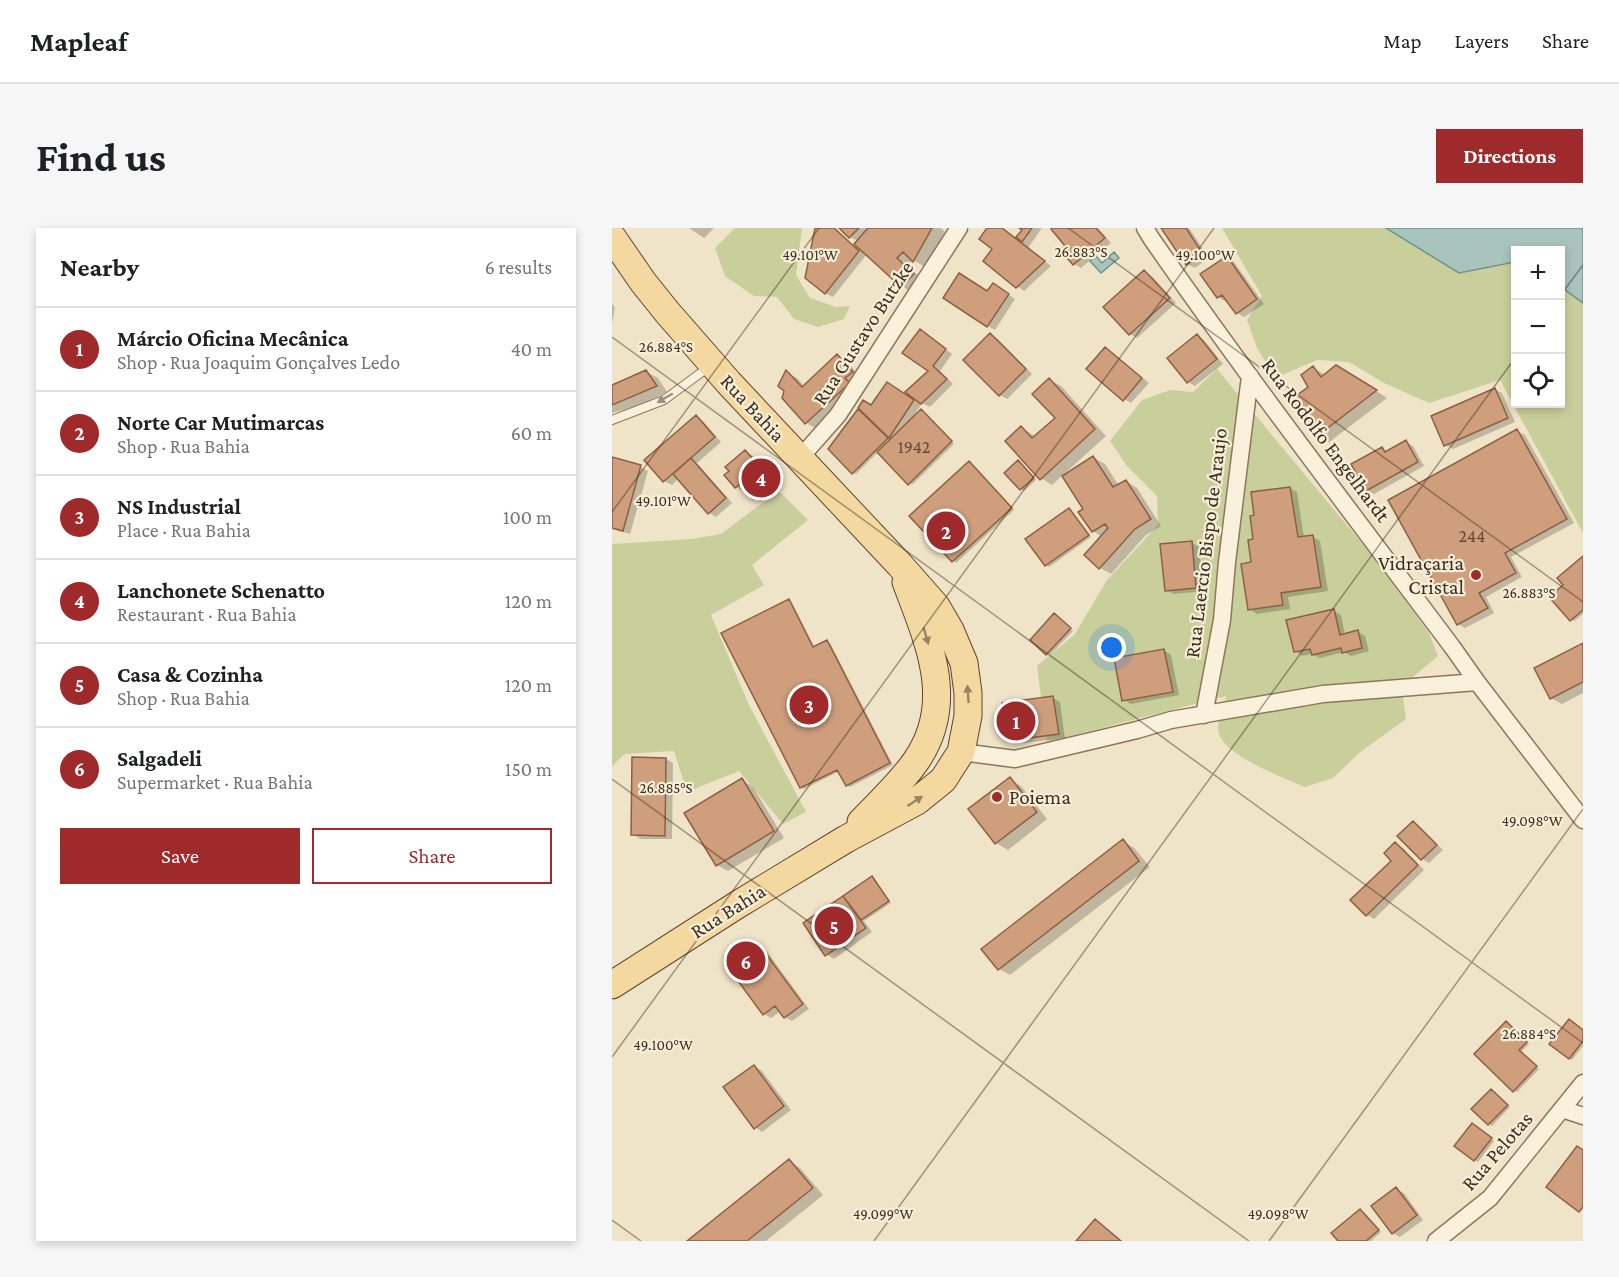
<!DOCTYPE html>
<meta charset="utf-8">
<style>
:root{--surface:#fff;--page:#f6f6f6;--text:#202124;--muted:#757577;--line:#e0e0e0;--accent:#9e2a2b}
body{margin:0;font-family:"Crimson Pro",serif;background:var(--page);color:var(--text)}
.controls{position:absolute;right:18px;top:18px;display:grid;overflow:hidden;border-radius:0px;box-shadow:0 3px 9px #0003}
.controls button{width:54px;height:54px;display:grid;place-items:center;padding:0;border:0;border-bottom:2px solid var(--line);background:var(--surface);color:var(--text);font:30px sans-serif}
.you{position:absolute;left:500px;top:420px;width:21px;height:21px;margin:-15px;border:4px solid #fff;border-radius:50%;background:#1a73e8;box-shadow:0 0 0 9px #1a73e833}
.badge{display:grid;place-items:center;width:39px;height:39px;border-radius:50%;background:var(--accent);color:#fff;font-size:20px;font-weight:700}
.pin{position:absolute;translate:-50% -50%;border:3px solid #fff;box-shadow:0 2px 6px #0006}
.list{margin:0;padding:0;list-style:none}
h2{display:flex;justify-content:space-between;align-items:center;height:78px;margin:0;padding:0 24px;font-size:26px}
h2 small{font-size:20px;font-weight:400;color:var(--muted)}
.list li{display:grid;grid-template-columns:39px 1fr auto;gap:18px;align-items:center;box-sizing:border-box;height:84px;padding:0 24px;border-top:2px solid var(--line)}
.list b{display:block;font-size:22px;white-space:nowrap}
.list p{margin:0;font-size:20px;white-space:nowrap;color:var(--muted)}
.list em{font-size:20px;font-style:normal;color:var(--muted)}
.actions{display:flex;gap:12px;padding:18px 24px}
.actions a{flex:1;padding:14px 0;border:2px solid var(--accent);border-radius:0px;text-align:center;font-size:21px;color:var(--accent)}
.actions .main{background:var(--accent);color:#fff}
.icon{flex:none;width:33px;height:33px;fill:none;stroke:currentColor;stroke-width:2;stroke-linecap:round;stroke-linejoin:round}
.map{position:relative;flex:none;width:971px;height:1013px;overflow:hidden;border-radius:0px}
header{display:flex;align-items:center;gap:36px;box-sizing:border-box;height:84px;padding:0 30px;background:var(--surface);border-bottom:2px solid var(--line)}
header strong{font-size:28px}
nav{display:flex;gap:33px;margin-inline-start:auto;font-size:21px}
.intro{display:flex;align-items:center;justify-content:space-between;box-sizing:border-box;height:144px;padding:0 36px}
h1{margin:0;font-size:42px}
.button{padding:15px 27px;border-radius:0px;background:var(--accent);color:#fff;font-size:21px;font-weight:700}
main{display:flex;gap:36px;padding:0 36px}
aside{flex:1;background:var(--surface);border-radius:0px;box-shadow:0 3px 9px #0003}
.map>svg:first-child{display:block}
</style>
<header>
<strong>Mapleaf</strong>
<nav><a>Map</a><a>Layers</a><a>Share</a></nav>
</header>
<div class="intro"><h1>Find us</h1><a class="button">Directions</a></div>
<main>
<aside>
<h2>Nearby<small>6 results</small></h2>
<ul class="list">
<li><span class="badge">1</span><div><b>Márcio Oficina Mecânica</b><p>Shop · Rua Joaquim Gonçalves Ledo</p></div><em>40 m</em></li>
<li><span class="badge">2</span><div><b>Norte Car Mutimarcas</b><p>Shop · Rua Bahia</p></div><em>60 m</em></li>
<li><span class="badge">3</span><div><b>NS Industrial</b><p>Place · Rua Bahia</p></div><em>100 m</em></li>
<li><span class="badge">4</span><div><b>Lanchonete Schenatto</b><p>Restaurant · Rua Bahia</p></div><em>120 m</em></li>
<li><span class="badge">5</span><div><b>Casa &amp; Cozinha</b><p>Shop · Rua Bahia</p></div><em>120 m</em></li>
<li><span class="badge">6</span><div><b>Salgadeli</b><p>Supermarket · Rua Bahia</p></div><em>150 m</em></li>
</ul>
<div class="actions"><a class="main">Save</a><a>Share</a></div>
</aside>
<div class="map">
<svg width="971" height="1013" viewBox="0 0 971 1013">
<rect width="100%" height="100%" fill="#f0e4c8"/>
<path fill="#c9cf9b" d="M123,0h67l-6,47 14,23 26,9 14,-1 -6,13 -26,8 -24,-8 -17,-22 -23,-1 -29,-20 -10,-28z
M610,0h164l73,45 56,-11v142h45l1,-116 22,15v230l-83,-153 -71,23 -45,-20 -35,-21 -32,-2 -42,18 -18,-30 -10,-28 15,-24z
M605,141l164,197 48,67 9,23 -25,21 -12,5 5,37 -47,34 -26,25 -28,9c-20,-9 -88,-33 -87,-59 0,-11 6,-22 8,-32l-179,46 -10,-76 38,-32 32,-54 51,-55 -1,-29 -30,-30 -17,-25 32,-41 28,-10 23,2z
M168,264l28,28 -56,45 12,20 -53,30 38,90 57,107 -23,12 -44,-53 -52,21 -13,-41 -49,3 -13,12v-222l80,-5 29,-5 37,-28z"/>
<path fill="#a9c4bc" stroke="#6f938a" stroke-width="1.5" d="M774,0h197v75l-22,-16 -1,-37h-45v12l-56,11z
M502,24l5,6 -18,15 -11,-12 6,-5 6,7z"/>
<path fill="#0003" d="M77,0h25l-10,10z
M205,0h18l19,18 4,-5 -8,-4 -9,-9h100l4,4 -20,35 -12,-7 -6,5 17,16 -11,12 -11,-7 -35,-32 -34,43 -8,-4z
M376,0h14l15,11 7,-10 -2,-1h20l-14,20 23,18 -27,25 -7,-5z
M442,0h44l13,15 -30,25 -7,-4 -7,-18z
M551,0h26l20,30 -14,10 -8,-4z
M615,29l7,5 30,42 -20,13 -7,-4 -9,-13 -3,1 -7,-4z
M532,44l8,4 24,27 -39,35 -7,-4z
M388,61l15,10 -20,31 -7,-4z
M0,76l3,3 -3,16z
M315,107l25,19 -12,17 13,13 -23,23 -8,-4 -10,15 12,-5 30,31 -42,41 -34,-33 -22,22 -3,-1 5,-62 8,4 6,-8 41,-7 -6,-8 23,-21z
M378,107l8,4 34,35 -25,25 -7,-4z
M585,108l7,4 19,24 -28,22 -7,-4z
M494,121l7,4 36,30 -18,20 -7,-4z
M225,128l11,7 15,16 -46,50 -11,-6 -20,-51 11,6 8,9z
M701,140l12,7 23,-2 39,25 -59,45 -11,-7 -26,-35 19,-13z
M34,144l12,6 9,14 -31,15 -24,6v-26z
M438,152l11,6 45,50 -54,49 -11,-7 -19,-50 14,9 21,-19z
M882,161l8,4 13,29 -62,27 -7,-4z
M84,189l7,4 18,21 -24,21 35,40 -16,14 -7,-4 -30,-35 -7,7 -8,-4 -18,-21z
M905,203l8,4 49,88 -63,34 11,20 -36,20 8,16 -29,15 -7,-4z
M794,214l7,4 11,20 -50,28 -7,-4 15,-41 5,3z
M133,224l8,4 26,30 -18,16 -8,-4 -7,-9 -3,2 -7,-4z
M482,230l11,6 14,22 7,-5 11,7 24,38 -15,9 -35,39 -11,-6 2,-31 -9,-6 -8,-22z
M0,231l28,8 8,4 -18,63 -18,-5z
M409,236l15,16 -12,11 -3,-2z
M360,237l42,45 -58,53 -44,-47z
M678,260l7,4 7,46 9,-1 7,4 8,50 -40,6 2,12 -33,5 -8,-5 7,-93z
M457,282l3,2 19,25 -42,30 -3,-2 -19,-26z
M579,314l8,5 4,44 -29,3 -8,-4z
M971,330v56l-9,7 -3,-1 -6,-35z
M177,373l3,2 23,45 12,-6 3,1 63,122 -43,22 -3,-2 -7,-14 -36,18 -3,-2z
M722,383l7,4 4,20 13,-3 7,4 4,15 -18,5 -7,-4 -24,6 -8,-4 -10,2 -7,-5z
M446,389l15,14 -23,24 -18,-15z
M971,417v48l-21,11 -11,-6z
M552,422l7,5 8,40 -48,9 -7,-4z
M441,470l7,4 5,36 -49,6 -7,-4z
M54,531l7,4 -1,76h-32l-7,-5z
M398,551l11,7 26,33 -39,31 -12,-7 -26,-33z
M130,552l11,7 31,51 -56,33 -11,-6z
M801,594l7,5 23,23 -14,13 -7,-4z
M511,613l11,7 16,19 -140,108 -11,-6z
M784,616l7,4 21,22 -50,49 -7,-4 26,-54z
M260,650l3,2 16,23 -27,18 8,11 -38,27 -8,-5 -21,-30z
M146,717l7,4 44,60 -17,12 -7,-4 -4,-6 -10,7 -7,-4z
M897,797l20,19 -8,8 18,17 -22,23 -3,-2z
M971,803v15l-11,14 -3,-2z
M142,838l8,5 29,39 -29,22 -7,-5z
M883,864l15,15 -18,19 -18,-17z
M863,898l19,15 -16,21 -3,-2z
M177,933l11,7 23,27 -57,46h-76z
M784,961l8,4 19,27 -23,17 -7,-4z
M749,982l20,22 -10,9h-31z"/>
<path fill="#cf9f7d" stroke="#8d5f41" stroke-width="1.5" d="M203,0h19l25,23 -34,43 -20,-16z
M227,0h20l-10,10z
M256,0h64l-19,34 -10,-10 -6,6 17,16 -13,13 -47,-43z
M375,0h15l43,33 -29,27 -33,-27 9,-12 -13,-10z
M407,0h13l-10,14 -6,-5 6,-7z
M440,0h44l9,10 -32,27 -13,-15 5,-4 -14,-17z
M549,0h25l17,26 -17,11z
M615,28l30,43 -21,15 -14,-19 -5,3 -17,-24z
M532,42l26,28 -41,37 -26,-28z
M347,45l28,18 6,-8 16,11 -22,33 -44,-29z
M308,101l26,20 -13,17 14,13 -26,25 -16,-12 23,-21 -26,-18z
M378,105l36,36 -27,27 -36,-36z
M585,106l20,25 -30,24 -20,-25z
M493,119l37,31 -19,23 -37,-32z
M225,126l16,18 -8,6 5,5 -45,41 -23,-26 2,-7 -6,-5 8,-16 16,17z
M724,137l41,25 -61,47 -27,-36 19,-14 -7,-12 12,-9 8,11z
M34,142l11,16 -45,19v-20z
M437,150l46,51 -55,51 -35,-39 16,-15 11,12 23,-20 -23,-24z
M275,154l27,18 -25,38 -31,-30 5,-8 8,5z
M883,160l13,30 -64,28 -13,-30z
M246,181l30,29 -36,36 -24,-25z
M309,181l31,32 -44,44 -31,-33z
M84,187l19,22 -52,45 -19,-22z
M905,201l50,90 -62,34 11,20 -37,20 9,15 -31,17 -69,-125z
M794,212l12,22 -52,29 -15,-27 31,-17 3,5z
M133,222l28,31 -20,18 -13,-15 -5,4 -11,-13 5,-4 -4,-4z
M481,228l20,31 13,-7 25,39 -16,10 -36,40 -15,-14 24,-27 -3,-4 -13,8 -14,-20 5,-3 -21,-33z
M0,229l29,8 -18,66 -11,-3z
M79,230l35,40 -18,16 -35,-40z
M406,232l16,18 -14,12 -16,-17z
M357,233l43,47 -60,54 -43,-46z
M678,259l8,50 15,-2 8,52 -40,6 2,12 -35,5 -7,-46 10,-2 -3,-22 5,-1 -3,-23 4,-1 -3,-23z
M457,280l20,27 -44,31 -20,-27z
M580,313l4,47 -31,3 -5,-47z
M971,328v54l-13,11 -21,-24 14,-12 -6,-7z
M177,371l24,48 14,-7 63,123 -44,23 -9,-16 -37,18 -79,-155z
M722,381l6,26 18,-5 4,18 -20,5 -1,-5 -29,7 -2,-6 -16,3 -8,-32z
M442,385l17,15 -25,27 -16,-15z
M971,415v39l-33,17 -16,-31z
M552,421l9,43 -51,9 -8,-43z
M441,468l6,38 -52,7 -5,-38z
M20,529l34,1 -1,78 -34,-1z
M398,549l27,35 -42,32 -27,-35z
M130,550l32,53 -58,35 -32,-53z
M801,593l24,24 -16,15 -24,-24z
M511,611l16,22 -141,109 -17,-21z
M783,614l23,23 -52,51 -16,-16 41,-39 -7,-8z
M260,648l17,25 -28,19 -18,-24z
M231,668l23,32 -41,28 -22,-33z
M146,715l45,61 -19,14 -9,-12 -12,9 -36,-49z
M957,791l14,11v11l-14,18 -20,-15z
M894,793l21,21 -8,8 18,16 -24,26 -39,-38z
M142,837l30,41 -30,23 -31,-42z
M879,861l17,16 -20,20 -17,-16z
M860,895l20,15 -18,23 -20,-15z
M965,918l6,4v57l-4,5 -33,-25z
M177,931l24,29 -66,53h-60z
M784,959l21,28 -25,19 -21,-28z
M748,981l19,21 -13,11h-28l-7,-8z
M483,991l26,22h-45z"/>
<g fill="none" stroke-linecap="round" stroke-linejoin="round">
<g stroke="#8d765c" stroke-width="10">
<path id="lane" d="M0,192l52,-20 46,-34"/>
</g>
<g stroke="#8d765c" stroke-width="19">
<path id="street" d="M533,0l6,10c97,140 200,274 302,410l24,34 106,138
M188,230l38,-43 121,-187
M592,487l18,-95 5,-58 23,-186
M349,524l54,7 122,-29 34,-10 152,-26 154,-12
M950,881l21,7
M824,1013l54,-43 93,-115"/>
</g>
<g stroke="#5b4430" stroke-width="29">
<path id="primary" d="M0,9l31,45 24,30 62,71 170,181 37,42 14,24 14,33 4,30v23l-7,36 -18,28 -26,21 -71,38 -109,66 -125,80
M249,594c19,-20 40,-39 55,-61 41,-59 12,-120 -10,-179"/>
</g>
<use href="#lane" stroke="#faf1dc" stroke-width="8"/>
<use href="#street" stroke="#faf1dc" stroke-width="16"/>
<use href="#primary" stroke="#f3d9a0" stroke-width="27"/>
</g>
<defs><path id="oneway-solid" d="M-6-.8H1V-3.2L6.5 0L1 3.2V.8H-6Z" transform="scale(1.5)"/></defs>
<use fill="#9c907e" href="#oneway-solid" transform="translate(53 170) rotate(150)"/>
<g fill="#988460">
<use href="#oneway-solid" transform="translate(314 408) rotate(74)"/>
<use href="#oneway-solid" transform="translate(356 466) rotate(-94)"/>
<use href="#oneway-solid" transform="translate(303 573) rotate(-33)"/>
</g>
<path fill="none" stroke="#3d2e20" stroke-width="1.5" stroke-opacity="0.45" d="M456,0l515,374M948,68l23,-31M0,109l971,706M0,284l207,-284M0,551l637,462M0,829l602,-829M0,992l29,21M262,1013l641,-883M657,1013l314,-432"/>
<g fill="#9e2a2b" stroke="#f7eed8" stroke-width="2">
<circle cx="864" cy="347" r="6"/>
<circle cx="385" cy="569" r="6"/>
</g>
<g text-anchor="middle" stroke-width="4.5" stroke-linejoin="round" paint-order="stroke">
<g font-size="18" fill="#624a37">
<text x="302" y="225">1942</text>
<text x="860" y="314">244</text>
</g>
<g font-size="21" fill="#3d2e20" stroke="#f7eed8">
<text transform="translate(251 105) rotate(-57)" y="7">Rua Gustavo Butzke</text>
<text transform="translate(141 180) rotate(47)" y="7">Rua Bahia</text>
<text transform="translate(714 212) rotate(53)" y="7">Rua Rodolfo Engelhardt</text>
<text transform="translate(594 315) rotate(-83)" y="7">Rua Laercio Bispo de Araujo</text>
<text transform="translate(116 683) rotate(-32)" y="7">Rua Bahia</text>
<text transform="translate(885 923) rotate(-49)" y="7">Rua Pelotas</text>
</g>
<g font-size="21" fill="#3d2e20" stroke="#f7eed8" text-anchor="end">
<text x="852" y="342">Vidraçaria<tspan x="852" dy="24">Cristal</tspan></text>
<text x="397" y="576" text-anchor="start">Poiema</text>
</g>
</g>
<g font-size="15" text-anchor="middle" fill="#3d2e20" stroke="#f7eed8" stroke-width="4.5" stroke-linejoin="round" paint-order="stroke">
<text x="469" y="29">26.883°S</text>
<text x="198" y="32">49.101°W</text>
<text x="593" y="32">49.100°W</text>
<text x="54" y="124">26.884°S</text>
<text x="51" y="278">49.101°W</text>
<text x="917" y="370">26.883°S</text>
<text x="54" y="565">26.885°S</text>
<text x="920" y="598">49.098°W</text>
<text x="917" y="811">26.884°S</text>
<text x="51" y="822">49.100°W</text>
<text x="271" y="991">49.099°W</text>
<text x="666" y="991">49.098°W</text>
</g>
</svg>
<div class="controls">
<button>+</button>
<button>−</button>
<button><svg class="icon" aria-label="locate" viewBox="0 0 24 24"><circle cx="12" cy="12" r="6"/><path d="M12 2v4M12 18v4M2 12h4M18 12h4"/></svg></button>
</div>
<div class="you"></div>
<div class="pin badge" style="left:404px;top:493px">1</div>
<div class="pin badge" style="left:334px;top:303px">2</div>
<div class="pin badge" style="left:197px;top:477px">3</div>
<div class="pin badge" style="left:149px;top:250px">4</div>
<div class="pin badge" style="left:222px;top:698px">5</div>
<div class="pin badge" style="left:134px;top:733px">6</div>
</div>
</main>
